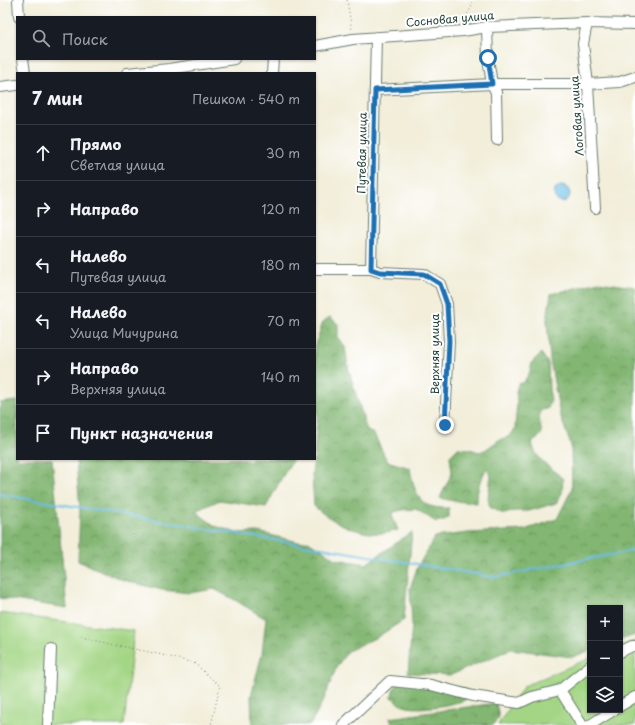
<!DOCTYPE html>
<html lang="ru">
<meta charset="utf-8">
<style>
:root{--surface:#171b24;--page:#242831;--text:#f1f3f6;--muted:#9ea1a6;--line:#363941}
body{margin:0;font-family:"Playpen Sans",sans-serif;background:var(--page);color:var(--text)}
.controls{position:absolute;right:12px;bottom:12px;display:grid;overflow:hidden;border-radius:0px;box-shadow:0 1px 3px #0004}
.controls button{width:36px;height:36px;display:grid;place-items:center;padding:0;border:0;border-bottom:1px solid var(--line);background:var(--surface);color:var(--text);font:20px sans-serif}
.stop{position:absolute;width:12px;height:12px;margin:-9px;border:3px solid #1f6fb2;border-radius:50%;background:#fff}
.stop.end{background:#1f6fb2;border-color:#fff;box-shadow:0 1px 4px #0008}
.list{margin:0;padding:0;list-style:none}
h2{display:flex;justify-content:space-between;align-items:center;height:52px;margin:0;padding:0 16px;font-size:17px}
h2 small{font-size:13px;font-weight:400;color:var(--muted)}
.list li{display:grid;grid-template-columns:26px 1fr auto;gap:12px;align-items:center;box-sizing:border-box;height:56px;padding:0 16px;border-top:1px solid var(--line)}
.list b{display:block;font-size:15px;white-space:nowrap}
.list p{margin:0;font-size:13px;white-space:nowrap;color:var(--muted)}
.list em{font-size:13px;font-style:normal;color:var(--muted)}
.icon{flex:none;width:22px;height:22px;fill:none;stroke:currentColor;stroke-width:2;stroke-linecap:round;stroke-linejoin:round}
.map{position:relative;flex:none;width:635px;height:725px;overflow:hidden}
.search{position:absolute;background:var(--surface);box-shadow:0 1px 3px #0004;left:16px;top:16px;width:300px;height:44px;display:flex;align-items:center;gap:10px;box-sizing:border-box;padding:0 14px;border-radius:0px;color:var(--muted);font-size:15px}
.panel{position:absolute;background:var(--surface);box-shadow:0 1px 3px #0004;left:16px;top:72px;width:300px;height:388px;border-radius:0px}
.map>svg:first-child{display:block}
</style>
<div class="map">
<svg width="635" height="725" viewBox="0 0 635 725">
<defs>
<pattern id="forest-crowns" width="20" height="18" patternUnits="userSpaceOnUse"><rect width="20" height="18" fill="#82b672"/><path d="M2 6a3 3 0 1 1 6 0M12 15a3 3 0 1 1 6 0" fill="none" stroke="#6a955e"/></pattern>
</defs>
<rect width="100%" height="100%" fill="#fff"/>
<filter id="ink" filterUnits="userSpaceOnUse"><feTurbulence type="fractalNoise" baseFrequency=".025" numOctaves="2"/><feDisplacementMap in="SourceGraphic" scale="8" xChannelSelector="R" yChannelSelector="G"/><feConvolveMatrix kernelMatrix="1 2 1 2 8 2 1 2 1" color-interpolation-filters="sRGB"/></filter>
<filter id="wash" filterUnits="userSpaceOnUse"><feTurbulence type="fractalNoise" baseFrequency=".012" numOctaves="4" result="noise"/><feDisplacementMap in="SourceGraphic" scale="16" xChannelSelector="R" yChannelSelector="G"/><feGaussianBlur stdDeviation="0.9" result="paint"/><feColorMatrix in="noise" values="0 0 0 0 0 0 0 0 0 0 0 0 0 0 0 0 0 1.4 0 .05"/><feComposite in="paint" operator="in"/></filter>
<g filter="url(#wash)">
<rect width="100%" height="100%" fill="#f2eeda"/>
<path fill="url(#forest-crowns)" stroke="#507a53" d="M599,282l36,5v348l-15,5v-32h-30v43l-18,6 -61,-8 -60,26 -43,-2 4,-48 -2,-37 7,-20 18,-31 33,-4 56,-3 33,-11 15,-30 -1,-44 -11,-30 -10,-55 -3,-41 4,-25z
M330,317l8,7v14l7,9 3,20 19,64 7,3 13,27 23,7c2,12 6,34 20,38 6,2 13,2 19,2v9l-5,3 -8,2 -20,-13 -14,1 -8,2 -2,4 6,14c-5,1 -10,3 -15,3 -23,3 -53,-12 -69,-27l-2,-32 2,-15h1v-12l3,-32 -3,-25v-45l8,-23z
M541,353l7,10 1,27 2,10 -3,8 -8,3 -1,9 3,13 -5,6 -5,3c2,17 20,26 31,37l-1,14 -6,10 -27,8h-14l-11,3 -14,-6 -2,-10 3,-23 -4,-6c-8,11 -10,20 -10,34l-23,-2 -14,-3 12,-25 -2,-17 8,-8 12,1 9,3 6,-2 14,-10 11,-4 5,-7 2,-27 -1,-11 2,-7 6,-2 6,-10 2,-10z
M17,401v58h35l15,149 -67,-10v-195z
M76,459h163l12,3 1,-3h41l-12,20 -15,28 -46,-7 -25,11 20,15 22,7 21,-1 40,10 10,-1 28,18 30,5 46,-32 -8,88 -27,17 -29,14 -11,15 -13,33 -14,26h-58l-1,-29 11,-42 4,-35 -31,-19 -21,-11 -24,4 -28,-3 -39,-10 -45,-19 2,-51z
M404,677l20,2 33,9h6l6,4 -4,8c-14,5 -43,10 -57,7 -7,-1 -12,-6 -16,-10 0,-9 6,-15 12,-20z
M496,703l3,14 -6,8h-101l-2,-7z"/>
<path fill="#a3d584" stroke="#61895c" d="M0,613l134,18 -10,94h-124z
M635,641v84h-137l26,-39 66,-28v52h30v-64z"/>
<path fill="#6cbee7" stroke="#467e8e" d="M554 194a8 8 0 1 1 16 0a8 8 0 1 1-16 0Z"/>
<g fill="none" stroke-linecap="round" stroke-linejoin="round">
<path stroke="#6cbee7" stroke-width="2" d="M0,494l494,83 141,-27"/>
</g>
</g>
<g filter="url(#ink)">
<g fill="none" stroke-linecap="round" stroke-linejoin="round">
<g stroke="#697b6e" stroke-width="12">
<path id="minor" d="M18,0l1,17
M587,23l-4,21 5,40 7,124
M487,27l1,32 4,25 4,8 1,48
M315,46l38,-7 110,-8 24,-4 100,-4 48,1
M23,59l2,14
M127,73l42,-4 65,-10
M272,73l1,-14
M0,87l17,-2
M375,90l117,-6h96l32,-2 15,-5
M315,269h56l9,3 44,2 16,10 7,20 2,37 -4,84
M371,269l5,-232
M620,652l12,-6h3
M560,690l22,35
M620,706l15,-9
M48,725l3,-76
M343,725l47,-44 41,4 42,11 46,7 13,-6 28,-7 30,-24
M590,725l24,-15"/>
</g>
<path stroke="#697b6e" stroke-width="1" stroke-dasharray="1 3" stroke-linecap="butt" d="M347,0l5,31
M464,21l1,-3 7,-12v-6
M81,637l34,8 39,8 40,10 26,23 -9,39"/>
<use href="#minor" stroke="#fff" stroke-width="10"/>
</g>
</g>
<g fill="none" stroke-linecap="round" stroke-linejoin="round" filter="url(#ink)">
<path stroke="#1f6fb2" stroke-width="5" d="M445,425l4,-84 -2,-37 -7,-20 -16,-10 -44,-2 -9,-3 4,-179 117,-6 -4,-26"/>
</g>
<g text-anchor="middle" stroke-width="4" stroke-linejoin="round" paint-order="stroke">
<g font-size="11" fill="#1f3d34" stroke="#fff">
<text transform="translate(450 19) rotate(-5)" y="4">Сосновая улица</text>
<text transform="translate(577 116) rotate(-94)" y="4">Логовая улица</text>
<text transform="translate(362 153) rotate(-89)" y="4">Путевая улица</text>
<text transform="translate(435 354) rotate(-90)" y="4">Верхняя улица</text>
</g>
</g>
</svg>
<div class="controls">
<button>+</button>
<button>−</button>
<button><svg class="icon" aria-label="layers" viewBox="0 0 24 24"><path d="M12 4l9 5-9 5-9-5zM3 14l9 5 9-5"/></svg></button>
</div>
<div class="stop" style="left:488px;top:58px"></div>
<div class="stop end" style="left:445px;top:425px"></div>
<div class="search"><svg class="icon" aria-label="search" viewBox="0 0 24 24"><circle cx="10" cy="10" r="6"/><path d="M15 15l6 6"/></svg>Поиск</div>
<section class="panel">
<h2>7 мин<small>Пешком · 540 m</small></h2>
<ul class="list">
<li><svg class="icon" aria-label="ahead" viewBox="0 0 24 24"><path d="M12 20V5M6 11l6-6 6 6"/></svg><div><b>Прямо</b><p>Светлая улица</p></div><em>30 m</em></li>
<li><svg class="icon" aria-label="right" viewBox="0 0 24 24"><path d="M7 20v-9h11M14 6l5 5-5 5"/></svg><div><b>Направо</b></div><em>120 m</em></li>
<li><svg class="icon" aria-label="left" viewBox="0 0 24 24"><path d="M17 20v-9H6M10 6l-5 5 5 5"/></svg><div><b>Налево</b><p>Путевая улица</p></div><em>180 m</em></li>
<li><svg class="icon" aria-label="left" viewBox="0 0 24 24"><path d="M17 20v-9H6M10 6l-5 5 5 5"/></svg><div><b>Налево</b><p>Улица Мичурина</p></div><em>70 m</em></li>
<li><svg class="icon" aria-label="right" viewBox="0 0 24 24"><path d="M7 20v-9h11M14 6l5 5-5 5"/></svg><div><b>Направо</b><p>Верхняя улица</p></div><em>140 m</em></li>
<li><svg class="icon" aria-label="arrive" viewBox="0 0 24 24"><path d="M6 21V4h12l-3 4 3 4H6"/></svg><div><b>Пункт назначения</b></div></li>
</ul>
</section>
</div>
